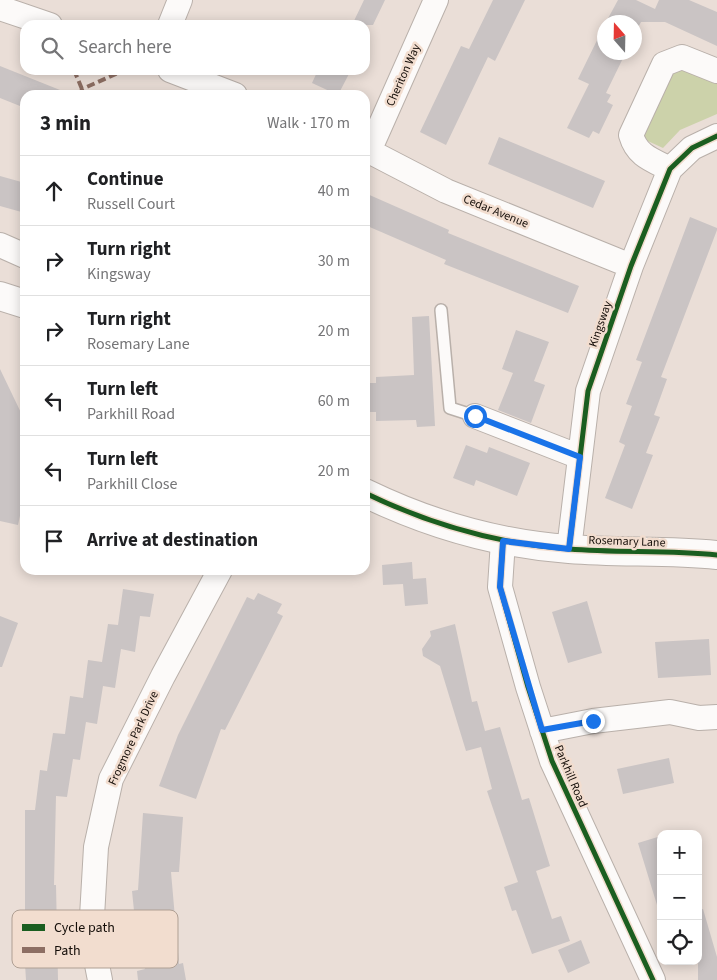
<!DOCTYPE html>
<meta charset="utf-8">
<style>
:root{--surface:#fff;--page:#f6f6f6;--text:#202124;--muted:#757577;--line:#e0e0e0}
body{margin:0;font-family:"Source Sans 3",sans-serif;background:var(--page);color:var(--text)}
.controls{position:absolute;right:15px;bottom:15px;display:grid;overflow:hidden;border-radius:10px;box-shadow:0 2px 12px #0003}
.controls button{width:45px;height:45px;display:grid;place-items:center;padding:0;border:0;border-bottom:1px solid var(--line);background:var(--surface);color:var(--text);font:25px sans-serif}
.compass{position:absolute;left:597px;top:15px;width:45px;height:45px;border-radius:50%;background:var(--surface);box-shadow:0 2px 12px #0003;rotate:340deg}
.stop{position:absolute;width:15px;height:15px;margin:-11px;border:4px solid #1a73e8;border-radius:50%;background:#fff}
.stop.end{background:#1a73e8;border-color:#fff;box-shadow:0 1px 5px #0008}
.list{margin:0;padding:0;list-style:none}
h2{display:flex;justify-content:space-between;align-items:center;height:65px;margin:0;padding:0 20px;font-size:21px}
h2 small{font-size:16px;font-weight:400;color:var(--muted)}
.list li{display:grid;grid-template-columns:32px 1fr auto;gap:15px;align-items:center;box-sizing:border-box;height:70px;padding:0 20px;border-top:1px solid var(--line)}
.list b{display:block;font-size:19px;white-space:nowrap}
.list p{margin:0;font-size:16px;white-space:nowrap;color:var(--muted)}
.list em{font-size:16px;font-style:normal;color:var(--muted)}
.icon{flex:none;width:28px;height:28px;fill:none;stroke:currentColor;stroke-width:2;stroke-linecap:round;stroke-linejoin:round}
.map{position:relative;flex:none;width:717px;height:980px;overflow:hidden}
.search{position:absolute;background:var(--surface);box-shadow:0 2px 12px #0003;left:20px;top:20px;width:350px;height:55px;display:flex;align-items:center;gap:12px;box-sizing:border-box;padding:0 18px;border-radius:15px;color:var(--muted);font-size:19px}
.panel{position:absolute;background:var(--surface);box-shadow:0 2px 12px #0003;left:20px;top:90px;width:350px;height:485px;border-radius:15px}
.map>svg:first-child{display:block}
</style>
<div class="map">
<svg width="717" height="980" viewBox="0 0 717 980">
<rect width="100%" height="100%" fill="#eaded7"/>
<path fill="#ccd2aa" d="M682,65l35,15v34l-37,16 -17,18 -24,-11 27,-62z"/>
<path fill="#cac4c4" d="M364,0h21l-12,25h-21z
M493,0h32l-30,61 -7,-4 -42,88 -26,-13 41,-86 8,3z
M618,0h18l19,9 4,-9h30l28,12v34l-52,-24h-24l-7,13v-13h-28z
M604,26v26h22l-20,41 5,2 -4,7 6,3 -14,29 -6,-3 -4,7 -22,-10 22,-44 -11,-5z
M0,66l70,28v1h-45v13l-25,-10z
M318,70h33l-13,25 -26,-12z
M499,137l106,44 -12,27 -105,-44z
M0,176l25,7v30l-25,-7z
M365,193l84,37 -1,3 131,53 -11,27 -124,-49 2,-4 -81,-35z
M690,217l27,11v2l-56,147 6,2 -13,36 6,2 -14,36 7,2 -21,54 -27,-11 20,-53 -6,-3 13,-36 -6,-2 16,-42 -6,-2z
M429,316l6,110 -18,1 -1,-7 -40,1v-9h-8l-1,-29h9v-6l38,-2 -2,-58z
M516,330l33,12 -15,39 11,4 -14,38 -33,-13 15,-37 -11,-4z
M0,369l25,52v72l-7,32 -18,-4z
M466,445l21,8 2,-6 41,16 -13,33 -41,-16 -2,6 -21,-8z
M412,562l1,17 13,-1 2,26 -23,2 -2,-22 -20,1 -1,-20z
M123,589l31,5 -4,23 -10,-1 -5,36 -14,-3 -6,39 -12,-2 -6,38 -11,-2 -6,38 -7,-1 -6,38 -11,-1 -2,89h2l2,95h-32l-3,-48h2v-122h10l5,-40 7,1 6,-38 12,1 5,-38 13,2 5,-38 14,2 6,-38 10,1z
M258,593l24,11 -5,9 6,3 -58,114 -4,-1 -25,70 -37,-13 19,-51 69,-138 7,3z
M587,601l15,52 -34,10 -16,-51z
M0,616l18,7 -16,44h-2z
M455,624l17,78 5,-1 8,30 15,-4 22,73 7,-2 21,68 -14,5 16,48 9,-3 9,25 -38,13 -16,-44 -4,1 -8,-24 14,-5 -31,-91 5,-2 -11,-42 -15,4 -26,-85 -17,-10 -1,-7 9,-13 -1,-5z
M709,639l2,36 -53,3 -3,-36z
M669,758l5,25 -51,11 -6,-25z
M143,813l40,4 -4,55h-8l8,92 4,-1 3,17h-48l-1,-9 8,-2 -4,-20 -3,1 -6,-59 6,-1z
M661,836v68l-4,1 -19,-62z
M703,909l14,48v23h-19v-70z
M581,940l9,23 -22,10 -10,-23z"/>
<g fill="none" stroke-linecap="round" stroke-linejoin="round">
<g stroke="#b9b0aa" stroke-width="14">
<path id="lane" d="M441,310l9,98 25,8"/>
</g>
<g stroke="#b9b0aa" stroke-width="26">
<path id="street" d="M0,8l50,17
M170,25l10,-25
M170,70l65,25
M365,149l81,42 185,75
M369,151l67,-151
M670,169c-18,-9 -33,-13 -39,-34l33,-71 18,-7 35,14
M0,245l25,11
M475,416l105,41
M503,541l-3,46 28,100 24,74 101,219
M569,549l19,-158 43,-125 39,-97 22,-21 25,-12
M542,731l51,-10 77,-9 29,6 18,-1
M100,980l-9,-46 5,-87 15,-68 52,-103 57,-106"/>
</g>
<g stroke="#b9b0aa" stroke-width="30">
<path id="secondary" d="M0,296l25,8
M365,493c64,31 133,51 204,56 49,4 99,1 148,6"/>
</g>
<use href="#lane" stroke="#fcfaf9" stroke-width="11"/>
<use href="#street" stroke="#fcfaf9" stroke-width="24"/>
<use href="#secondary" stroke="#fcfaf9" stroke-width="28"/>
<path stroke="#8d6e63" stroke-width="4" stroke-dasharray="8 4" stroke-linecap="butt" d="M74,70l8,19
M80,95l2,-6 43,-19"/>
<g stroke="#f2ddcf" stroke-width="8">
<path id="cycleway" d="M365,493c64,31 133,51 204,56 49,4 99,1 148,6
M503,541l-3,46 28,100 24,74 101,219
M569,549l19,-158 43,-125 39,-97 22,-21 25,-12"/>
</g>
<use href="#cycleway" stroke="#1b5e20" stroke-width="5"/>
</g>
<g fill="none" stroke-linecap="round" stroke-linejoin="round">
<path stroke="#1a73e8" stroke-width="6" d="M475,416l105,41 -11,92 -66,-8 -3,46 42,143 51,-9"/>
</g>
<g text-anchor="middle" stroke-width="5" stroke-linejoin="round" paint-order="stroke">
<g font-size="12" fill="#140d08" stroke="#f2ddcf">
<text transform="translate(403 75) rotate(-66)" y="4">Cheriton Way</text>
<text transform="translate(496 211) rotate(22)" y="4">Cedar Avenue</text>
<text transform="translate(600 324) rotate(-71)" y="4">Kingsway</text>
<text transform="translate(627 541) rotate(2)" y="4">Rosemary Lane</text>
<text transform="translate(133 738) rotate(-65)" y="4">Frogmore Park Drive</text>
<text transform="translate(571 776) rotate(67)" y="4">Parkhill Road</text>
</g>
</g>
<rect x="12" y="910" width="166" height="58" rx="8" fill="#f2ddcf" stroke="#af9f93" stroke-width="1"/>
<rect x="22" y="924" width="23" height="7" fill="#1b5e20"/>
<rect x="22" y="947" width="23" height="6" fill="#8d6e63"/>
<g font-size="14" fill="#140d08">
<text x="54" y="932">Cycle path</text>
<text x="54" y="955">Path</text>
</g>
</svg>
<div class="controls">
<button>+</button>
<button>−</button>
<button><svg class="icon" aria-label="locate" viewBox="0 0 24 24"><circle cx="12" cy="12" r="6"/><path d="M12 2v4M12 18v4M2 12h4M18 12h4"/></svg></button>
</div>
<svg class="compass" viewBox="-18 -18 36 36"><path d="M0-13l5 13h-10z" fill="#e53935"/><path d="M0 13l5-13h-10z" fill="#757577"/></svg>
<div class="stop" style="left:475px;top:416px"></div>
<div class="stop end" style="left:593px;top:721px"></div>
<div class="search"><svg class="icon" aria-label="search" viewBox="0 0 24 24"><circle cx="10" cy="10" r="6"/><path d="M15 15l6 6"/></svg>Search here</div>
<section class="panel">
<h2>3 min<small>Walk · 170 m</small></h2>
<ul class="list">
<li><svg class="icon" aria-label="ahead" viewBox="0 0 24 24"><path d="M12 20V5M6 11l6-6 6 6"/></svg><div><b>Continue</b><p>Russell Court</p></div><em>40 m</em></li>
<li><svg class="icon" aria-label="right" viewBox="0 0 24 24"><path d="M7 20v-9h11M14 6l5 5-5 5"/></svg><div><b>Turn right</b><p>Kingsway</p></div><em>30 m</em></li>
<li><svg class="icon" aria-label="right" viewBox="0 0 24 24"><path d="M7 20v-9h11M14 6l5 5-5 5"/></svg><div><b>Turn right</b><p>Rosemary Lane</p></div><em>20 m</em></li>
<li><svg class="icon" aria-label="left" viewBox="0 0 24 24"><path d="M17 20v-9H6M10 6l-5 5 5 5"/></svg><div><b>Turn left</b><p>Parkhill Road</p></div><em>60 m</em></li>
<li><svg class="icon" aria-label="left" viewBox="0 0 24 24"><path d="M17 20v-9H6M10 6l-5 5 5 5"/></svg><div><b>Turn left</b><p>Parkhill Close</p></div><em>20 m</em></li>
<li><svg class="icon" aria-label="arrive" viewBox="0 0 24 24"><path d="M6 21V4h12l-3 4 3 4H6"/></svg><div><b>Arrive at destination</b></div></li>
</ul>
</section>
</div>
